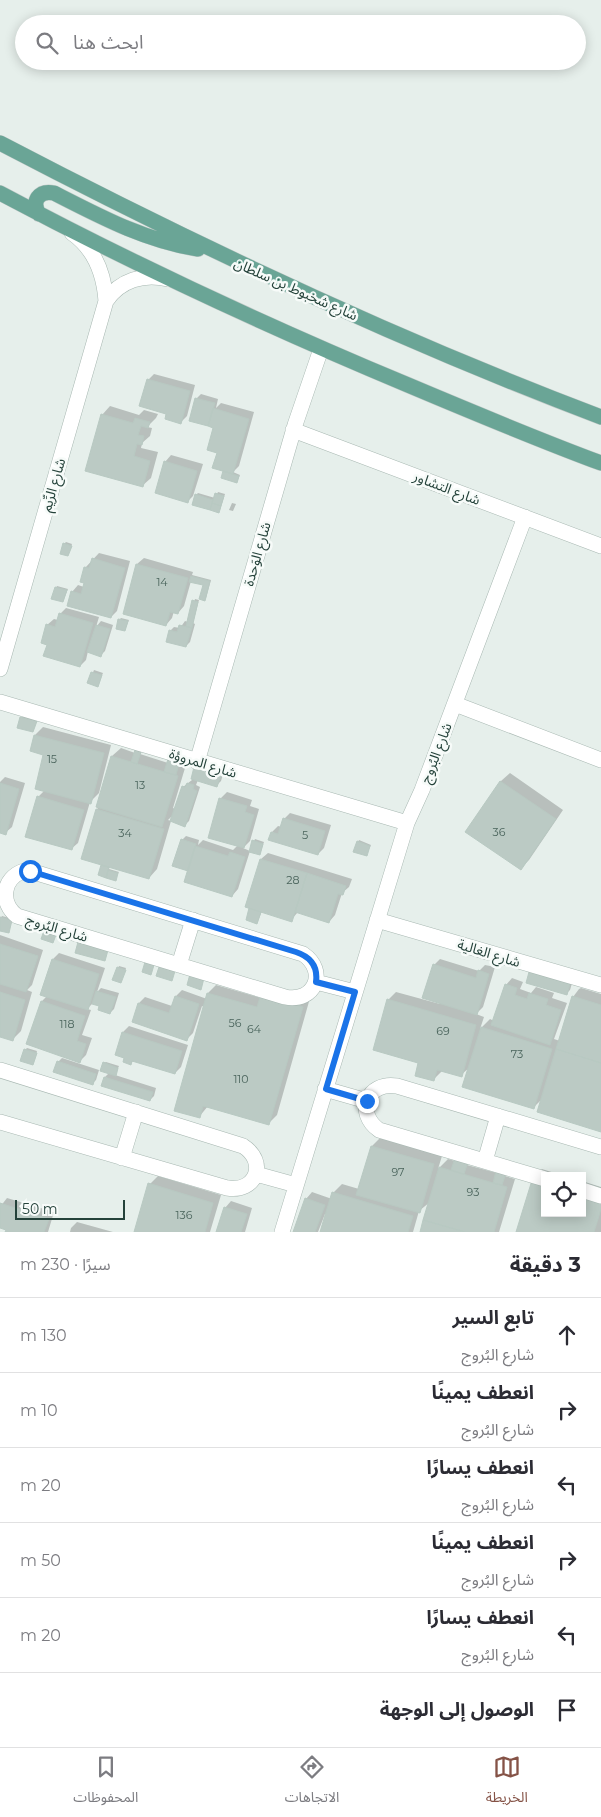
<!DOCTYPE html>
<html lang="ar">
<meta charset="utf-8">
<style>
:root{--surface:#fff;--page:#f7f7f7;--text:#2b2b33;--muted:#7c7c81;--line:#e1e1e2;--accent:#855347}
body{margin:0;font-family:Montserrat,"Noto Sans Arabic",sans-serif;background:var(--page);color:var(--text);direction:rtl}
.controls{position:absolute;right:15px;bottom:15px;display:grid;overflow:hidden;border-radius:0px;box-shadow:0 2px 12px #0003}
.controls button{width:45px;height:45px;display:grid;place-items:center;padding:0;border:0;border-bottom:1px solid var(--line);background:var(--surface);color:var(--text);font:25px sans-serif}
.scale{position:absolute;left:15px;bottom:12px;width:110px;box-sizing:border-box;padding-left:5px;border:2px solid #24423a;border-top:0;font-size:14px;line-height:18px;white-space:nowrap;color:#24423a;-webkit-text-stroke:4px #f7fbf9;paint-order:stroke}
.stop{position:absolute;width:15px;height:15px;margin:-11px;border:4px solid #1a73e8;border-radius:50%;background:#fff}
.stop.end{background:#1a73e8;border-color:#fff;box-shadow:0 1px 5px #0008}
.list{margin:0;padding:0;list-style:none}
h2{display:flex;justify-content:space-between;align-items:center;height:65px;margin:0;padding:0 20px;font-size:21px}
h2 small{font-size:16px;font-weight:400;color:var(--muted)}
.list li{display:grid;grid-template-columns:32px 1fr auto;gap:15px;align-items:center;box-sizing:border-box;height:75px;padding:0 20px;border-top:1px solid var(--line)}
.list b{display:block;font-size:19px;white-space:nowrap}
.list p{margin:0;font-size:16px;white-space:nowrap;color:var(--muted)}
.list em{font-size:16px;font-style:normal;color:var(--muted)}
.icon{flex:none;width:28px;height:28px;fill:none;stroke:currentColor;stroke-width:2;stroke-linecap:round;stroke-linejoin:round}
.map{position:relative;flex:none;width:601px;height:1232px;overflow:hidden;direction:ltr}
.search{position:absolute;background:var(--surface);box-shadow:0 2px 12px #0003;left:15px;right:15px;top:15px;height:55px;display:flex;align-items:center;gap:12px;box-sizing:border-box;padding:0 18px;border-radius:28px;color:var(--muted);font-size:19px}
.sheet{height:515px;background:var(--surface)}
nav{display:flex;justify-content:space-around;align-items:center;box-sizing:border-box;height:70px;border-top:1px solid var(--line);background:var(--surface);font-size:14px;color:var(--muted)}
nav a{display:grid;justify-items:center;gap:2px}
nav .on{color:var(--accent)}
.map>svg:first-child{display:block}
</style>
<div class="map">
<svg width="601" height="1232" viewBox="0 0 601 1232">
<rect width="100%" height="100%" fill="#e6efeb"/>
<path fill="#0003" d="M154,374l41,11 -8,31 -6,6 -13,-9 -20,-33z
M201,394l17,5 -2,9 5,-5 33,9 -15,54 -6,6 7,3 -3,7 -13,-10 -6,-20 -3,-25 -25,-7 7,-22z
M110,406l29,9 5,-5 14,4 -2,4 -9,9 5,1 -2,8 -8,7 -1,5 17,4 -7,26 -9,8 -40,-71z
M171,455l32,9 -10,32 -6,6 -22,-40z
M218,492l7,2 -5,16 -24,-15 2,-2 17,5z
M232,503l4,1 -3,7 -4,-1z
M66,542l6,2 -4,11 -4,-11z
M99,553l31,8 -13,50 -6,6 -39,-25 6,-7 6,2 1,-19z
M144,558l49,14 -1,3 19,5 -5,18 -1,1 -1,-15 -13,-3 -7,25 -6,7 -4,-2 -2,7 -6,7 -29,-61z
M57,586l11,3 -5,12 -7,-13z
M195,599l4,1 -6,23 2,1 -5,18 -4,4 -16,-15 4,-4 6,1 5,-7 3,1z
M66,608l33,9 -3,10 5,-6 12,4 -8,26 -4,4 -13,-4 -2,9 -6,6 -32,-22 -1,-19 7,-6 4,1 2,-6z
M121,618l8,2 -4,10 -5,-11z
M94,670l9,3 -5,12 -9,-3z
M23,716l14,4 -4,11 -14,-4z
M43,727l68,18 -12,48 -9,9 -12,41 -7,6 -33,-52 7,-7v-36l-10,-19z
M121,748l14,5 2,-4 5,1 -2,4 28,9 12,-2 -1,5 6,2 -12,40 2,1 8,-22 9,-7 4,-12 28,3 -3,10 -4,4 -19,-5 -2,5 4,2 -11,34 -4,4 -11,-11 -6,6 3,1 -14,48 -8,9 -39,-12 -1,3 10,3 -4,7 -13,-13 1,-2 -6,-55 3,-3h-3l15,-50z
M510,773l53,37 -34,50 -8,8 -54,-37 34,-50z
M5,777l20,6 -13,44 -7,6 -5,-1v-50z
M227,792l25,8 -2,6 9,3 -9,32 -7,7 7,3 -12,38 -6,7 -42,-29 -8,-27 4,-4 13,4 -1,5 5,-5 30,10 5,-5 -18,-46z
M290,813l41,12 -7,23 -6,6 -46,-22 6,-6 4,1 2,-8z
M255,839l9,3 -4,12 -6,-13z
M359,840l12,5 -5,10 -8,-13z
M268,853l84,26 -3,8 -7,6 -7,22 -6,7 -31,-10 -7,8 -29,-9 -5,12 -6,-15 -4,-2 14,-47z
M2,916l11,3 -5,13 -8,-2v-11z
M0,935l43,15 -11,35 -5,5 5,2 -11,39 -9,9 -12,-4z
M59,953l46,15 -8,24 4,-4 18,5 -5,16 -4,4 -9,-8 -8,-2 -6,6 4,1 -9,25 10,3 -6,17 -6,6 -52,-18 14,-42 5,-5 -5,-2 11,-35z
M440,959l39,12 6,-6 10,2 -12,40 -7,7 8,3 -4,12 10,-10 4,2 12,-36 6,-7 11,4 -3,7 11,4 5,-6 18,6 -2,5 15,5 -13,36 6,2 13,-44 6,-8 2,-1 20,6v137l-58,-33 -10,10 -63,-41 -9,8 -19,-4 -9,9 -13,-18 -32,-62 8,-8 44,12 -6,-39z
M119,966l7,2 -5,13 -3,-13z
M534,969l39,11 -3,10 -4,4 -36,-21z
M216,985l45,13h49l-33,117 -8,8 -61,-17 -9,11 5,-110 -2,-1 -9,27 -6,6 -48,-36 6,-6 27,9 4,-10 6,-6 25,9 1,-6z
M129,1026l59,19 -7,22 -6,6 -41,-13 -3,3 -5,-5 -10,-4 7,-22z
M27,1048l10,3 -4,12 -8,-13z
M62,1058l37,12 -3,10 -4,4 -34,-22z
M106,1062l13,4 -4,9 41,13 -2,8 -4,4 -45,-23 4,-4 -5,-10z
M380,1138l62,18 -4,13 10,-10 7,2 14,-1 -2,5 30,8 10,-1 -2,4 10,3 -16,53h-78l9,-30 -11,9 -6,21h-91l5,-17 -2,-1 -7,18h-24l12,-33 6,-7 20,7 2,-7 8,-8 17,5 13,-43z
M542,1169l22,7h-19v37h37v-32l19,6v45h-83l16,-54z
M158,1176l63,19 -11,37h-75l15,-48z
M7,1198l47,14 -6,20h-41l1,-3 -8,-3v-19z
M231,1201l21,7 -7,24h-28l8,-24z
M77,1222l36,10h-43l1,-4z"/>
<path fill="#bbcac4" stroke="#b8c9c2" d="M147,379l43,12 -9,33 -16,-5 1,-5 -27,-8z
M195,398l20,5 -7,23 -19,-5z
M213,408l36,11 -16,55 -21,-6 5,-15 -10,-3 6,-22 -5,-2z
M101,414l32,9 2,-5 15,4 -2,6 -7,-2 -3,9 6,1 -2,9 -5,-1 -3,12 16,5 -7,26 -58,-16z
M164,461l33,10 -9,32 -33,-10z
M223,471l16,5 -2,7 -16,-5z
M215,493l9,3 -3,10 -9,-3z
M195,494l18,6 -3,10 -18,-5z
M212,503l9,3 -2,7 -9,-3z
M63,543l9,3 -4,10 -8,-2z
M92,558l33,10 -14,50 -44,-12 4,-15 10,3 3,-11 -4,-1 4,-15 5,1z
M136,564l52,14 -10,36 -8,-2 -4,14 -43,-12z
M191,576l19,5 -5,20 -6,-2 4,-14 -14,-3z
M55,587l12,3 -4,12 -12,-3z
M192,600l6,2 -6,26 -6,-2z
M59,613l34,10 -13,44 -37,-11 4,-11 -6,-2 5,-19 9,3z
M118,619l10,2 -3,10 -9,-2z
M96,625l14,4 -9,28 -14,-5z
M179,625l13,3 -6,19 -20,-5 3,-12 8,2z
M91,672l11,3 -4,12 -11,-4z
M20,717l17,4 -4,11 -16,-4z
M34,735l70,18 -13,51 -56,-15 8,-34 -13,-4z
M135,750l6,2 -4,12 -6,-2z
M111,756l67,20 -16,51 -66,-20z
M168,759l11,4 -3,12 -12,-3z
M194,767l27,8 -4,12 -26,-8z
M500,781l56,38 -35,51 -56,-38z
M0,783l19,6 -13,46 -6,-2z
M187,783l7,2 -1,4 4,2 -12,36 -15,-6 12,-35 3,1z
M37,796l47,14 -12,40 -47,-13z
M219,798l28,8 -2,6 9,3 -10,33 -36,-10z
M96,809l68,20 -15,50 -68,-20z
M283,818l42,13 -7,24 -50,-15 3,-8 7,2z
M181,839l15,5 -8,27 -16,-5z
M252,840l11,4 -3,11 -11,-3z
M357,841l13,5 -3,10 -14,-4z
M195,846l33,10 2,-4 15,5 -13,40 -48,-15z
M260,859l47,14 -15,49 -47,-15z
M101,865l8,2 -3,11 -8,-3z
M108,870l10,3 -2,8 -10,-3z
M307,873l39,13 -3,9 -5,-1 -9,29 -34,-11z
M249,908l12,4 -4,12 -11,-4z
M0,917l12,3 -3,13 -9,-2z
M45,928l12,4 -4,11 -12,-4z
M78,942l30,8 -3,11 -30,-8z
M0,944l38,12 -12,36 -26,-8z
M52,959l47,15 -11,36 -48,-15z
M145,962l9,3 -3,10 -9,-3z
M433,964l43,14 2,-8 11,4 -12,41 -55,-17z
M117,967l9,3 -5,13 -9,-3z
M159,967l16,4 -3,10 -16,-5z
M529,972l41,12 -3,11 -41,-12z
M190,974l14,4 -3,12 -14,-5z
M505,984l12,4 -2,7 12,4 2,-6 19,6 -2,6 15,5 -11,35 -59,-20z
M96,991l20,6 -6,17 -12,-4 1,-4 -7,-2z
M0,992l25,8 -12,41 -13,-4z
M207,993l50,14 4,-13 42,13 -34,118 -66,-19 -3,12 -26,-7z
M175,996l24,8 -12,37 -55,-19 6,-19 31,10z
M572,996l29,9v58l-45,-14z
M387,999l89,26 -14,52 -25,-7 -3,11 -19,-5 3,-13 -45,-13z
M41,1001l44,15 -8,25 9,3 -6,19 -54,-19z
M481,1027l71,22 -18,60 -72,-22z
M122,1032l60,19 -7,23 -43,-13 -1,4 -8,-3 1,-4 -9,-3z
M24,1049l13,4 -4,12 -13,-4z
M556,1049l45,14v69l-64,-20z
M57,1061l39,13 -3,11 -40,-13z
M103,1062l15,6 -2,8 -16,-5z
M104,1077l49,15 -3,9 -49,-15z
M371,1146l63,18 -14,49 -64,-18z
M455,1158l13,4 -4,12 -13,-4z
M439,1167l68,20 -13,45h-29l-42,-12z
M496,1171l10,2 -4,12 -9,-2z
M533,1177l12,4v32h37v-21l19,6v11l-7,23h-78z
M148,1183l65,20 -8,29h-71z
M332,1192l81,24 -5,16h-88z
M305,1198l20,7 -10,27h-22z
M0,1203l49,16 -5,13h-39l1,-2 -6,-2z
M224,1207l23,7 -6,18h-25z
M423,1220l42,12h-45z"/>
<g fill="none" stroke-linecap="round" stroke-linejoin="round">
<g stroke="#a8b8b2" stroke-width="16">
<path id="minor" d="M72,233c23,16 32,41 34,68
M293,430l308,116
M0,669l106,-368c14,-21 38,-28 62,-22
M0,702l407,121
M455,704l146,56
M197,762l98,-337 26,-76
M24,871l13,2 266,81c25,17 12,49 -18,43l-268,-81c-17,-13 -15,-38 7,-45z
M377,920l224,65
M179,965l14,-45
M316,982l39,10
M0,1070l243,76c25,16 13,47 -16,42l-227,-66
M325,1089l42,12
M122,1158l14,-46
M485,1161l13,-45
M256,1174l40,11
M545,1179l-166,-49c-24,-17 -12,-49 18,-44l204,61
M582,1190l19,6
M282,1232l125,-409 15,-33 103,-273"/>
</g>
<g stroke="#c2cac8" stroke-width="16">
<path id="major" d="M0,143c195,102 395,196 601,274
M0,193c133,71 269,134 408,192 64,27 128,54 193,78
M39,214c-8,-13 0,-24 15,-21 47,24 92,48 144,56"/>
</g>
<use href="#minor" stroke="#fff" stroke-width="15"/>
<use href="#major" stroke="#6aa596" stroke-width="15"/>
</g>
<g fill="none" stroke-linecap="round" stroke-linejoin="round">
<path stroke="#1a73e8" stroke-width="6" d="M30,871l266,81c15,5 22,15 20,30l39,10 -29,97 41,12"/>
</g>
<g text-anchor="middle" stroke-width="5" stroke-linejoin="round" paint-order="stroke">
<g font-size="11" fill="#4a645c">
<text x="162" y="586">14</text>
<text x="52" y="763">15</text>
<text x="140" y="789">13</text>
<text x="499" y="836">36</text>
<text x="125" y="837">34</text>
<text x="305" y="839">5</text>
<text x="293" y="884">28</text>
<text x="235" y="1027">56</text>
<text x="67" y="1028">118</text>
<text x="254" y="1033">64</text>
<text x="443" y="1035">69</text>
<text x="517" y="1058">73</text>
<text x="241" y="1083">110</text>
<text x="398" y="1176">97</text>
<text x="473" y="1196">93</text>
<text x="184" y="1219">136</text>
</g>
<g font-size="14" fill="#24423a" stroke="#f7fbf9">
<text transform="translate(296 289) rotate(24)" y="5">شارع شخبوط بن سلطان</text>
<text transform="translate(53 485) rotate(-74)" y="5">شارع الرِّيم</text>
<text transform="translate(447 488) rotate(21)" y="5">شارع التشاور</text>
<text transform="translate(257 554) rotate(-74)" y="5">شارع الوَحدة</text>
<text transform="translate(436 753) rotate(-69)" y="5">شارع البُروج</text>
<text transform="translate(203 763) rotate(17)" y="5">شارع المروؤة</text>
<text transform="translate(57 928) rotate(17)" y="5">شارع البُروج</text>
<text transform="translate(489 953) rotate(17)" y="5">شارع الغالية</text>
</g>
</g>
</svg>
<div class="controls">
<button><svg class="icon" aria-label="locate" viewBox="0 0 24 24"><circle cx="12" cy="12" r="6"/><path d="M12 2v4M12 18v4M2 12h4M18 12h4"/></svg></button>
</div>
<div class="scale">50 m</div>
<div class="stop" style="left:30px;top:871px"></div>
<div class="stop end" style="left:367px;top:1101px"></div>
<div class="search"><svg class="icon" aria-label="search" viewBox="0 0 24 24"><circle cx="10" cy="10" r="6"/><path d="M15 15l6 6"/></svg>ابحث هنا</div>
</div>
<section class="sheet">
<h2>3 دقيقة<small>سيرًا · 230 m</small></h2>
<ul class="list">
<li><svg class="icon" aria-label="ahead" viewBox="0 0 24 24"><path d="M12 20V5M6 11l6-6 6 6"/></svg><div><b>تابع السير</b><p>شارع البُروج</p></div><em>130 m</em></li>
<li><svg class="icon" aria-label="right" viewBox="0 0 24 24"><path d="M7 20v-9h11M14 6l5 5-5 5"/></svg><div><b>انعطف يمينًا</b><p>شارع البُروج</p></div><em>10 m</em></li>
<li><svg class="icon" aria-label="left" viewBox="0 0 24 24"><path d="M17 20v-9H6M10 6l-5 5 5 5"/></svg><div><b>انعطف يسارًا</b><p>شارع البُروج</p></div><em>20 m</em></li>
<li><svg class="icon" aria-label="right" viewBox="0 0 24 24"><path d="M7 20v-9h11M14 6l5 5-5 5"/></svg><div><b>انعطف يمينًا</b><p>شارع البُروج</p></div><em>50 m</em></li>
<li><svg class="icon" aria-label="left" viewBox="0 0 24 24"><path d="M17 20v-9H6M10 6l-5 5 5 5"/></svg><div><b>انعطف يسارًا</b><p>شارع البُروج</p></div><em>20 m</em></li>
<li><svg class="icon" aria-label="arrive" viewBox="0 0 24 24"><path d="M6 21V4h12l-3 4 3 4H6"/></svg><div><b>الوصول إلى الوجهة</b></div></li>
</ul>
</section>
<nav>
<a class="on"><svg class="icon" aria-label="map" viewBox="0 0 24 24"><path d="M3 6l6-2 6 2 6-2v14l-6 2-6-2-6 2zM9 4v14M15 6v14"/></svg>الخريطة</a>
<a><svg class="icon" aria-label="directions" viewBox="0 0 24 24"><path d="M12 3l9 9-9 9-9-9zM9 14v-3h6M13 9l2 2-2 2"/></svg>الاتجاهات</a>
<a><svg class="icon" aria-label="saved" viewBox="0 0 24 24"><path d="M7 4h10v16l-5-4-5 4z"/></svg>المحفوظات</a>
</nav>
